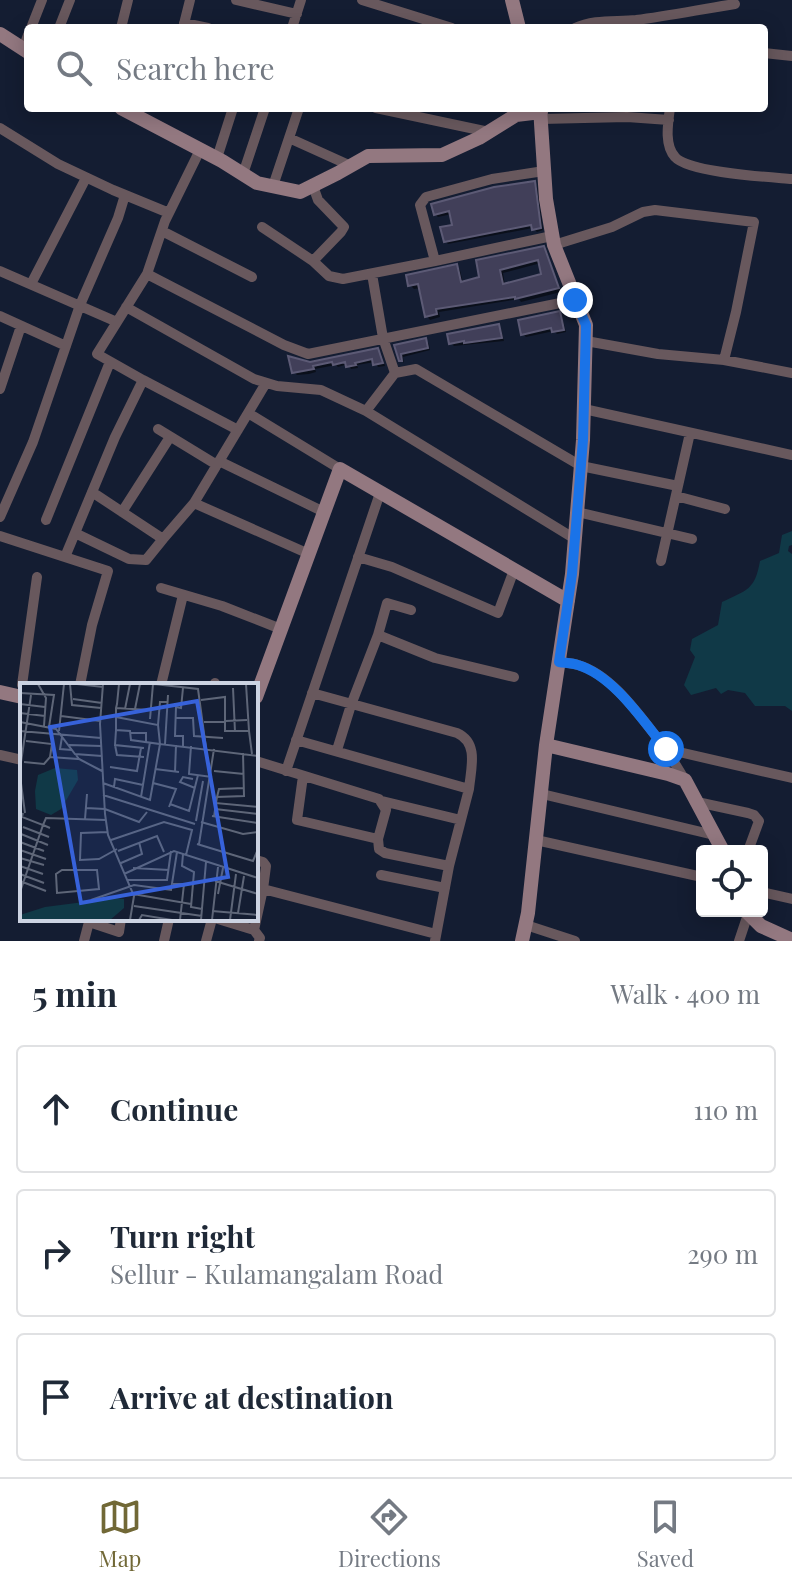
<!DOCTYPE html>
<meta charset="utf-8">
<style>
:root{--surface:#fff;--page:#f6f6f7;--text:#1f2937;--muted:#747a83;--line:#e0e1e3;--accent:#716836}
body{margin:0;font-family:"Playfair Display",serif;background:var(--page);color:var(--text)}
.controls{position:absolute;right:24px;bottom:24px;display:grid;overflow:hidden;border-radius:8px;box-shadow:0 4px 20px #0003}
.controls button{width:72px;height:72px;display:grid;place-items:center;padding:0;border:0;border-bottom:2px solid var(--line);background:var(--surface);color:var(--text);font:40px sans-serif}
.stop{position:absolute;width:24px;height:24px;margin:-18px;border:6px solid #1a73e8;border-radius:50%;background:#fff}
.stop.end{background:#1a73e8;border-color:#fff;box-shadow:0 2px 8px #0008}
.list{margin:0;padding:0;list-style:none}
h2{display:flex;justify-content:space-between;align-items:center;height:104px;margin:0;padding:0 32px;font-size:34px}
h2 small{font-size:26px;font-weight:400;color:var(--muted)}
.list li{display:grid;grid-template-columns:52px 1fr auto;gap:24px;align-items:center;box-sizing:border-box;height:128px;margin:0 16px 16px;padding:0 16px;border:2px solid var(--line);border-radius:8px}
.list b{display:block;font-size:30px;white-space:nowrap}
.list p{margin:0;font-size:26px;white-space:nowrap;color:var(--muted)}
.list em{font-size:26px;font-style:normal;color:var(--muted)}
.icon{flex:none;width:44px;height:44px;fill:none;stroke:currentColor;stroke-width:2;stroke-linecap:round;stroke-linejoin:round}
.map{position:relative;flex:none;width:792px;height:941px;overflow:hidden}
.search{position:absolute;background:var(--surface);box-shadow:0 4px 20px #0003;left:24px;right:24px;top:24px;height:88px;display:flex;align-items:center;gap:20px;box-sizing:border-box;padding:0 28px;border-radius:8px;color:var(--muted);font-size:30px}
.sheet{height:536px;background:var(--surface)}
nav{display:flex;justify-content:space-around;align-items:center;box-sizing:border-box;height:112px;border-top:2px solid var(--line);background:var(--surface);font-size:22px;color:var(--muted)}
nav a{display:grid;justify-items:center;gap:4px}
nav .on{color:var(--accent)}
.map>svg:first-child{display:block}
</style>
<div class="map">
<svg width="792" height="941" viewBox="0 0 792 941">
<rect width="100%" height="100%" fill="#141d32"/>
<path fill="#103947" d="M792,531v14l-3,1 -1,5 4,3v157l-7,-5h-30l-10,-13 -17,-3 -7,4 -5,-6 -25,7 -7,-10 11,-28 -5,-7 2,-11 26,-14 4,-23c25,-12 33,-12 38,-41l19,-8 3,-18z"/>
<path fill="#0007" fill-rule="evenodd" d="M534,183l3,3 6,44 -6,2 -4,-4 -85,16 -3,-3 9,-15 -2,-12 -14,3 -3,-3z
M543,248l4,4 14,40 -40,10 -2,-3 -80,13 1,5 -10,3 -3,-4 -7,-28 -6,1 -4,-4 47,-18 3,3 3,13 19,-4zM541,263l2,12 -38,10 -2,-12z
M559,313l3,4 4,15 -9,2 -3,-3 -28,6 -3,-3z
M498,326l3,3 3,12 -50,5 -3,-3z
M426,340l3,4 1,6 -27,7 1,6 -3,-3 -5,-14z
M377,350l4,3 4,13 -7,1 -3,-5 -18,3 1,3 -7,1 -3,-5 -10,3 -2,-2 -21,4 1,3 -7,2 -12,1 -3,-3 16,-8z"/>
<path fill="#413f59" stroke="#5c5a75" stroke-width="2" fill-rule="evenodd" d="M535,181l6,47 -9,2 -1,-5 -87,17 -4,-15 12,-2 -3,-14 -15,4 -3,-11 63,-17z
M544,246l15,42 -44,11v-2l-79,12 1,5 -12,3 -7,-33 -10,2 -2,-11 51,-11 4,18 18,-5 -3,-17zM538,260l3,14 -38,10 -3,-14z
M560,311l4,19 -12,2 -1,-4 -30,7 -3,-15z
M499,324l3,14 -38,5v-2l-15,3 -2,-10z
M426,338l2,10 -27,6 1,7h-3l-5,-16z
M378,348l5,15 -10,2 -1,-6 -17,4 1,2 -10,2 -1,-5 -12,3 -1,-3 -19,4 1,3 -22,4 -4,-17 22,6z"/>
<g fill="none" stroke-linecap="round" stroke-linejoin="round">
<path stroke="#68585d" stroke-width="10" d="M236,0l61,14
M362,0l90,28
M184,23l24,5
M31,28l11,-28
M59,28l11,-28
M121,28l7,-28
M183,28l7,-28
M292,28l9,-28
M575,28c19,-9 40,-6 61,-8 33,-4 66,-11 99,-16
M23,49l5,-14
M764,53l28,3
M376,108l113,24
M670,108c-2,15 -6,37 5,49 14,16 94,20 117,22
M541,119l86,-2 42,3
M0,128l58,36 55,26 56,23
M289,138l62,28
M200,150l-35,71 -18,53 137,71 24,9 267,-54
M217,158l16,-50
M243,174l22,-66
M273,186l26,-78
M313,186l5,14 26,27 -3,5 -28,29 16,15 14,3 92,-18 117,-25
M262,227l51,34
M162,231l90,46
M554,245l58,-18 31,-15 12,-2 99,12 -18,90 -12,48 -66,-6 -72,-13
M435,261l-15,-56 6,-8 66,-18 52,-8
M0,271l117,51 30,-48
M372,274l11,64 12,35
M31,284l55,-106
M126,307l128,72 23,7 44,4 45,21 209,128
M0,316l66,30
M117,322l-20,32 46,26
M724,360l68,13
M266,383l-72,120 115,51
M0,389l21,-63
M584,409l208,46
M366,411l29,-38 21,-4 165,97 97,20
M248,413l92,56
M158,429l59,36
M219,461l105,51
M676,496l49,13
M122,512l48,-75
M577,512l115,27
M0,517l33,-75 47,-137 38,-87 7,-23
M46,520l64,-158
M75,533l54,26 17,1 17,-21 -71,-47
M0,536l108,35 -16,54 -12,60
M163,539l31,-36
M65,557l50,-120 28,-57 95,50
M358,557l34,10 106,46 16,-43
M661,561l29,-128
M161,588l61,18 59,23
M378,635l9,-32 24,7
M559,662c6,1 13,1 19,3 36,10 65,56 88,84
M22,685l15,-108
M161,685l22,-90
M214,685l1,-2
M312,693l145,40c22,10 14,35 12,56
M296,740l173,49 -20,77
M337,750l14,-45 27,-70 57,23 79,19
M0,755l22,5
M256,761l123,38 7,11 -8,29 1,10 6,4 64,13 -14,75
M286,771l94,-278
M303,776l-6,44 81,19
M685,780l-19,-31 126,29
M542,794l172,41
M382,801l79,19
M697,802l51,11 6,2 5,6 -11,30
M536,840l166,37
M256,860l7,2 3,4 -3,23 173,45
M381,875l64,13
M762,892l30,7
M218,919l36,11
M526,925l49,16
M84,941l5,-19 30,10 2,-13
M164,941l5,-22
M206,941l6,-22
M259,941l1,-3 -6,-8 9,-41
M739,941l9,-27"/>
<path stroke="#937880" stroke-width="14" d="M512,0l7,28
M0,34l28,18
M121,108l101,53 35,22 43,9 38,-19 30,-17 74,-1 37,-17 37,-23 25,-3
M0,692l22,5
M256,697l84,-228 228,132
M546,745l122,29 17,6 38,71
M746,911l15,15 31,14
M522,941l6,-28 18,-168 26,-171 11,-134 3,-115 -32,-80 -8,-46 -6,-91"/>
</g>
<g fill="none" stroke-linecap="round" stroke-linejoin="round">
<path stroke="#1a73e8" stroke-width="10" d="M575,300l11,25 -3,115 -11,134 -13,88c6,1 13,1 19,3 36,11 65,56 88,84"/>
</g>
<g transform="translate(20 683)">
<rect width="238" height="238" fill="#141d32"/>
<path d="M35,85l22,2 1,10 -17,29 -10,6 -15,-6 -1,-18 3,-16zM95,215l9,1v9l-14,12h-90v-5l25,-8z" fill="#103947"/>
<path fill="none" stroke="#5e6678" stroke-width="2" d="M18,1l8,14 -2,28M50,1l2,21 29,3M57,1l26,3M83,1l-3,40 5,90 3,21 26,61 -4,24M134,1l44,5 8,59M226,1l3,47M213,5l2,44M0,10l34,2 -5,32M53,16l29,4M181,17l24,-3v34h24l3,23M0,21l25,3M96,25l33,2M105,26l5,-25M115,26l5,-25M0,30l25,3M41,33l39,5M96,34l42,8 2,19 -29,-4 -1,-9 -14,-1v-22l1,-4 2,-20M155,35h18l1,18 29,2M130,36l3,-35M0,39l36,7 19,25 27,2M184,39l43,-2M138,42l2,-23h7M96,47l-1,15 29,3M0,48l81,7M39,48l5,-47M110,50h16v9M42,54l-2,12 12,1M6,58l26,3 -2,13M145,61l3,-49M49,62l32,1M95,62l2,10 27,2M163,63v-10h-8l1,-29 5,1 2,-20M171,63l-2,28 23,3M59,76l23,12M1,79l10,-67M4,79l20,2 6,-7 29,2 -3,-4M90,84l27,4 4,-23M135,86l24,3M194,88l30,3M155,89l1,-27M0,93l5,37M173,96l-10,-2 -3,5 15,6M83,100l47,17 10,-56 98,12M133,100l23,6 -7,18M94,104l1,-8 28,6M83,112l92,29M121,114l9,-55M197,114l2,-8 25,-1M196,120l1,-6 27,-1 -1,-43M150,121l19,7 9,-36M66,125l19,1 34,13 8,-10M195,126l43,5M192,133l46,7M194,134l2,-14 42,4M65,136l2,-25M176,138l7,-40M181,139l42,12 15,-2M3,144l26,10M30,145l-7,-3 3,-7 60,2M88,149l-27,1 -1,27 19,-1 18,-10M1,151l27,11M91,157l53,-18 28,8 -6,25M0,159l24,9M177,161l56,17 5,-12M179,161l15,-95M0,167l26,9M98,168l39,-15 7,16M163,171l-1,12 12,6 -3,35 11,2M0,175l24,7M101,180l21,-9 -3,-12M0,183l23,8M113,185l36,2M42,187h35l2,19 -42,4 -1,-19zM0,191l24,9M104,191l50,-23 84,27M107,197h40l4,-29M0,198l26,10M195,198l43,13M153,201h11l-4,36M0,209l23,-67 -21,-8 1,-4M113,211l58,10M198,211l5,-26M71,217l43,-15 37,5 6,-38M114,223l68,10M192,228l46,4M218,230l6,-37M119,237l3,-5 30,5M181,237l5,-58M192,237l6,-53M210,237l6,-46"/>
<path fill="#3762da" fill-opacity="0.15" stroke="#3762da" stroke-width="4" d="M177,18l31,176 -147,26 -31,-176z"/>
<rect width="238" height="238" fill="none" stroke="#ccd3e2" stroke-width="4"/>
</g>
</svg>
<div class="controls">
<button><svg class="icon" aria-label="locate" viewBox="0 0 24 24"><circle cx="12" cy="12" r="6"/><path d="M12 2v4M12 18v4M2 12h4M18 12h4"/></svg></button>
</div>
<div class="stop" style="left:666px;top:749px"></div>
<div class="stop end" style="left:575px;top:300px"></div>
<div class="search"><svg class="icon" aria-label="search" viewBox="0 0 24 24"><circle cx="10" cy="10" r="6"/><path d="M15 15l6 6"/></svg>Search here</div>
</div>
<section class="sheet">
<h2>5 min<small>Walk · 400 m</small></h2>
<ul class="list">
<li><svg class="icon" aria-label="ahead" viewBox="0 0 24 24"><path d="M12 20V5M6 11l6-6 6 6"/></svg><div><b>Continue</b></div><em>110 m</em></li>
<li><svg class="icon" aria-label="right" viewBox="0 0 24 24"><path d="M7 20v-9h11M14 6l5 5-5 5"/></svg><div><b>Turn right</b><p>Sellur - Kulamangalam Road</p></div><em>290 m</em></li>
<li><svg class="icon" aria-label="arrive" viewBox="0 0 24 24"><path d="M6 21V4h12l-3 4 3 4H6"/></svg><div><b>Arrive at destination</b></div></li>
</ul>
</section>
<nav>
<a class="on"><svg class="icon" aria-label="map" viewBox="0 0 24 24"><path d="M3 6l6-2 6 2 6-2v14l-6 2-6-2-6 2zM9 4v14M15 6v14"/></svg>Map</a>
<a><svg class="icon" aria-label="directions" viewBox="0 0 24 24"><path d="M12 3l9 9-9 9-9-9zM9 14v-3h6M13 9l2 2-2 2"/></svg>Directions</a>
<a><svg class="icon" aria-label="saved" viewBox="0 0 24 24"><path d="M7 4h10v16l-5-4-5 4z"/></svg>Saved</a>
</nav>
